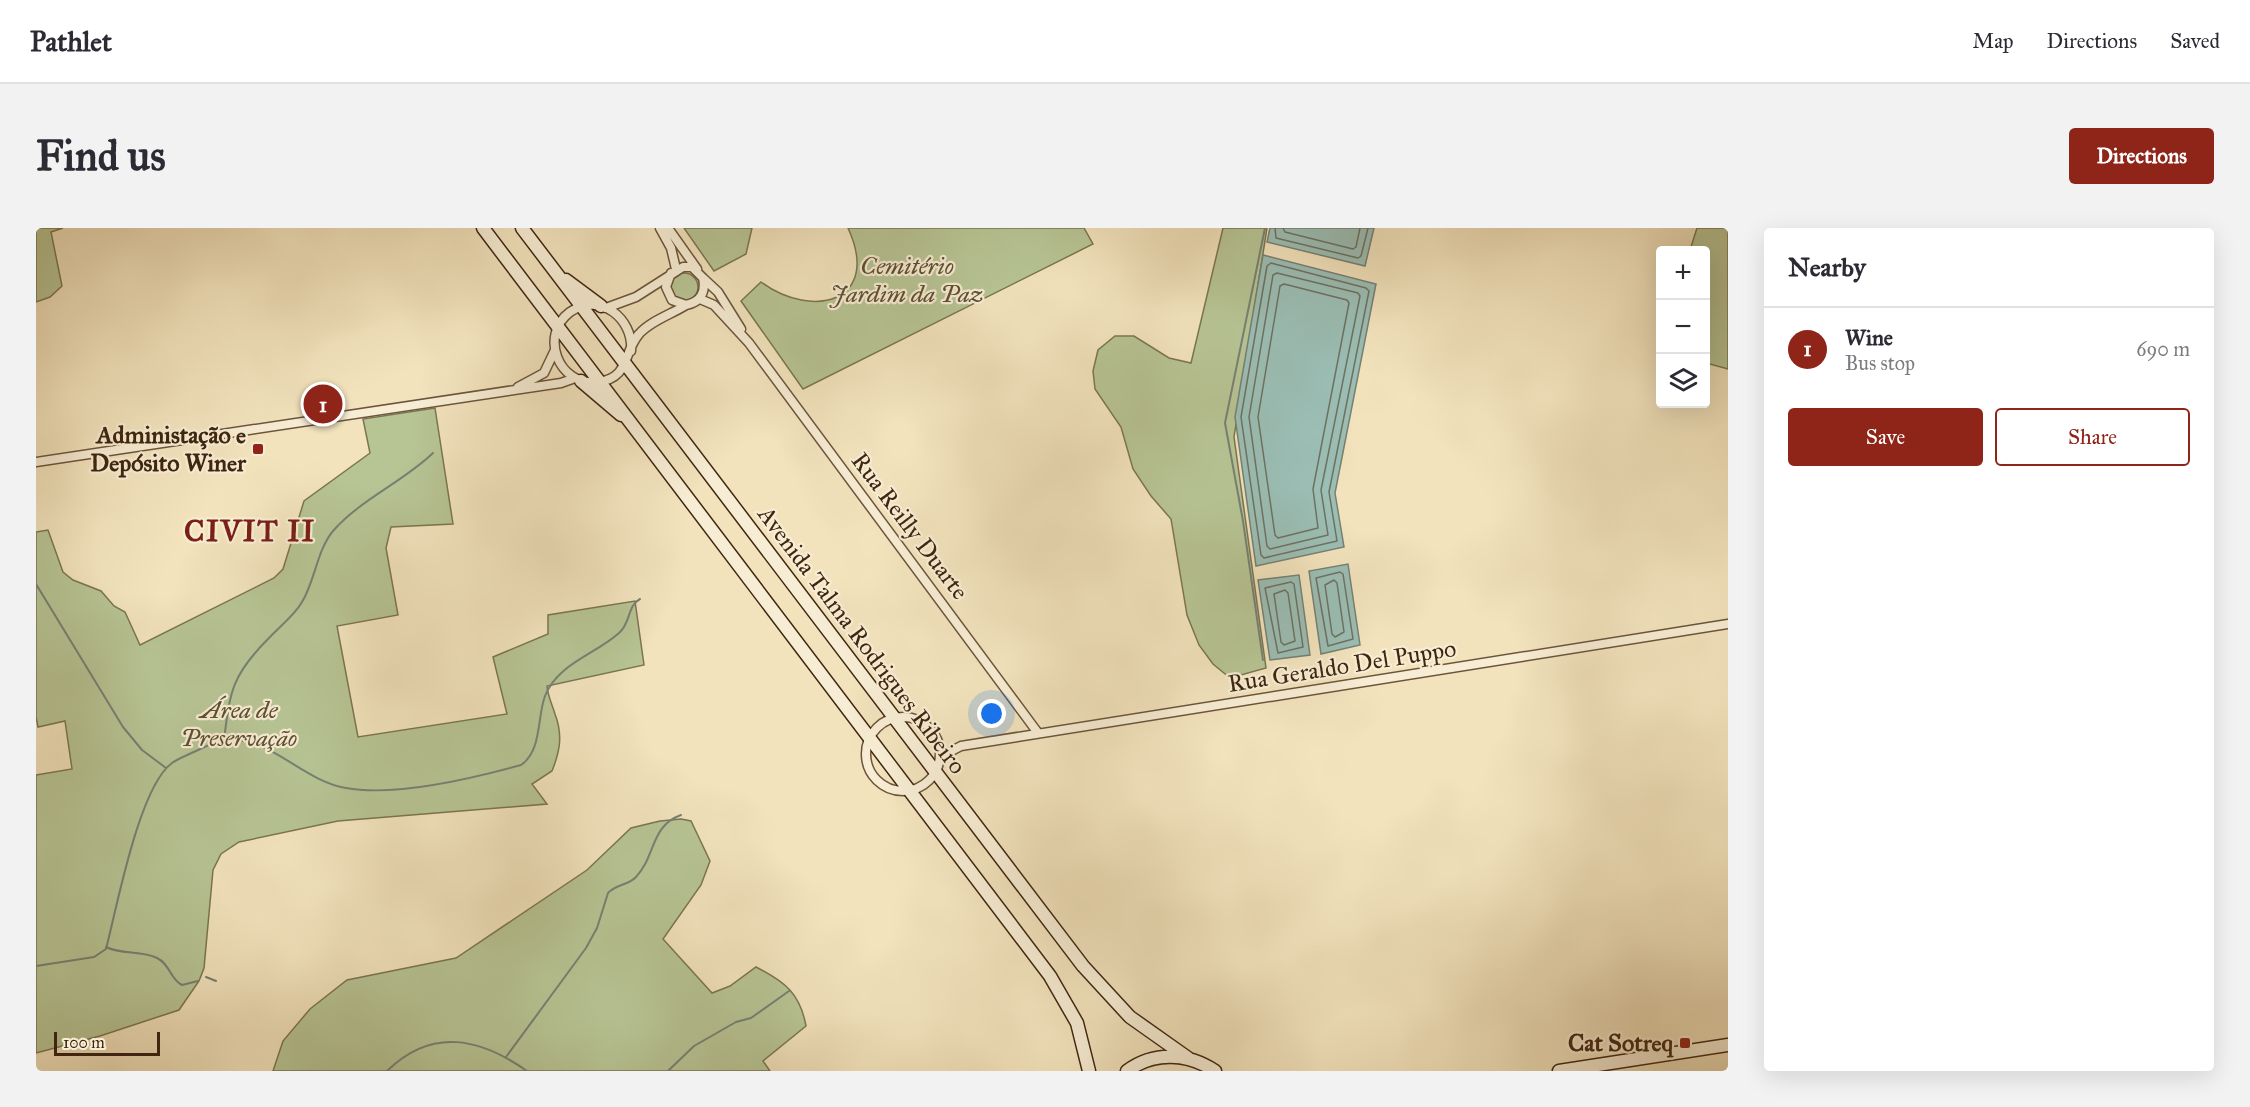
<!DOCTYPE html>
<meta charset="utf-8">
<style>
:root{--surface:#fff;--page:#f2f2f3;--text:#2b2b33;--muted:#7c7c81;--line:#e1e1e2;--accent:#8f2418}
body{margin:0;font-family:"IM FELL Great Primer",serif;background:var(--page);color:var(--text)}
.controls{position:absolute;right:18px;top:18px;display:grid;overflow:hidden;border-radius:6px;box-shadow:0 6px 24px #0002}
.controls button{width:54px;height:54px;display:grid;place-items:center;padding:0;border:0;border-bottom:2px solid var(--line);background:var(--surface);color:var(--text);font:30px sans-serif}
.scale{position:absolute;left:18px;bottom:15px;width:106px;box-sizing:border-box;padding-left:6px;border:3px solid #3f2610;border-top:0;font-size:16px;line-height:21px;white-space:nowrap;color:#3f2610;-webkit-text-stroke:4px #f7edd4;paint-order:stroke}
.you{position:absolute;left:956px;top:486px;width:21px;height:21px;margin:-15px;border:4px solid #fff;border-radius:50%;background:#1a73e8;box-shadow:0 0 0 9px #1a73e833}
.badge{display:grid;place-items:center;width:39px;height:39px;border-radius:50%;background:var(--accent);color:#fff;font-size:20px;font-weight:700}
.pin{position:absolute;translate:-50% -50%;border:3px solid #fff;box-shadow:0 2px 6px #0006}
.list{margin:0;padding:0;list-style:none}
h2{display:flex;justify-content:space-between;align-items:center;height:78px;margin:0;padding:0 24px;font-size:26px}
h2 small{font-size:20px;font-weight:400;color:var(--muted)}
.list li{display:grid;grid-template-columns:39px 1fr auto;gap:18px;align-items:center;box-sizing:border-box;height:84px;padding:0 24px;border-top:2px solid var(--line)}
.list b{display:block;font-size:22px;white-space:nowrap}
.list p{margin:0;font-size:20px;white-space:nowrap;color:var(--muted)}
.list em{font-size:20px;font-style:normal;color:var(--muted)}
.actions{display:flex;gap:12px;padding:18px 24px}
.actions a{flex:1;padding:14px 0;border:2px solid var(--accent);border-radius:6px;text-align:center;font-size:21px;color:var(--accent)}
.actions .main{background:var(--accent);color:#fff}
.icon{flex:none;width:33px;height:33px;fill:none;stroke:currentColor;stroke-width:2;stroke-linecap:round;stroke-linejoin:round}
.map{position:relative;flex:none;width:1692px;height:843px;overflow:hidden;border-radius:6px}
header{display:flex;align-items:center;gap:36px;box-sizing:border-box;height:84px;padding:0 30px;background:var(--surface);border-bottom:2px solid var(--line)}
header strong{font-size:28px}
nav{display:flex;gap:33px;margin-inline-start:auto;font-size:21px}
.intro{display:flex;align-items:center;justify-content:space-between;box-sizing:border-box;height:144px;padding:0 36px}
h1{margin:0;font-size:42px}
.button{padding:15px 27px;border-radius:6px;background:var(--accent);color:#fff;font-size:21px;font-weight:700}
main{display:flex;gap:36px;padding:0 36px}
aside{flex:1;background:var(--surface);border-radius:6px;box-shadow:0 6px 24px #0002}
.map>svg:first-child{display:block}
</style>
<header>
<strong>Pathlet</strong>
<nav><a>Map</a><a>Directions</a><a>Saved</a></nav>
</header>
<div class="intro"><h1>Find us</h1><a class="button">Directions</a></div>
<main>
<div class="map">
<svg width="1692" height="843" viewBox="0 0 1692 843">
<rect width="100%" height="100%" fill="#f2e3bd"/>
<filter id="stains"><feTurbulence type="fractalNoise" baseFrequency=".00333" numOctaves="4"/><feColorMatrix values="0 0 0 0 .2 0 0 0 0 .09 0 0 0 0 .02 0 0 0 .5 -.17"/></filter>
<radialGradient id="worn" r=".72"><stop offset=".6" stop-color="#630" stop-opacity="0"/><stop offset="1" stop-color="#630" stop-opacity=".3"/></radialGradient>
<path fill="#b7c494" stroke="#7b7552" stroke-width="1.5" d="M0,0h27l-12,4 11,54 -12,11 -14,5z
M648,0h68l-6,26 -32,17z
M812,0h236l9,16 -290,145 -62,-88 20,-19c52,38 121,20 87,-54z
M1187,0h44l-33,209 32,231 -36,10 -17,-14 -14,-19 -12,-30 -16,-96 -20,-23 -18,-27 -12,-42 -26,-38 -2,-18 5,-21 17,-14h19l35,22 22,5z
M1661,0h31v141l-22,-6v-113h-16z
M634 59a14 14 0 1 1 28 0a14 14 0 1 1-28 0Z
M399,180l18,116 -62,3 -5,21 12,67 -61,11 21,111 149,-23 -14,-57 55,-23v-19l87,-14 9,64 -97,21c1,11 5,18 8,28 8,21 5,37 -3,57l-20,13 15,20 -209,17 -99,21 -18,12 -8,16 -9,98 -5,13 -20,29 -79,26 -64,17v-278l36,-6 -7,-48 -27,6 -2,-10v-185l12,-2 15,42 10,8 28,11 13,15 11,6 15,33 134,-67 9,-9 21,-68 66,-48 -7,-34z
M645,591l10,2 19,40 -9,24 -38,54 49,54 18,-7 26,-19c29,15 44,26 50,59l-43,35 7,10h-497l10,-30 27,-32 37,-29 109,-22 131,-88 44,-42 29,-7z"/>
<path fill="#9bbeb5" stroke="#768173" stroke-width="1.5" d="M1234,0h104l-9,38 -98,-24z
M1227,27l113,29 -41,209 9,54 -88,19 -21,-149z
M1312,336l12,81 -39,9 -12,-83z
M1263,347l11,80 -40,5 -12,-80z"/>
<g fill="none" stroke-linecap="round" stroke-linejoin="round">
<path stroke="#6d7262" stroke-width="1.5" d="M1239,0l1,10 82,20 3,-2 7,-28
M1247,0l2,4 68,17 3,-2 4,-19
M1235,35l95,25 3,3 -40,201 8,49 -73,17 -3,-3 -20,-138 26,-151z
M1241,45l81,20 2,3 -39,194 7,45 -58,14 -3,-3 -18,-129 24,-142z
M1248,56l63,16 2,3 -36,186 5,39 -40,10 -3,-3 -17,-118 22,-131z
M1304,344l3,2 10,65 -25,7 -12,-68z
M1298,352l3,3 7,49 -9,5 -3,-3 -7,-49z
M1255,354l3,2 9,63 -25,6 -13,-65z
M1249,362l3,3 7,48 -11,4 -3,-3 -7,-48z"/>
<path stroke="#768173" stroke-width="2" d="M0,356l87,143 19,23 24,18
M1227,432l-20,-139 -18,-98 40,-195
M188,512c6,-49 8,-65 44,-101 11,-12 26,-23 34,-37 13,-21 15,-52 31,-71 28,-32 70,-49 100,-78
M70,719c16,8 35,3 51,11 13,6 13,21 25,27l16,-4
M0,738l58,-9 12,-8c11,-42 33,-162 66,-186 7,-5 16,-8 24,-12 18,-9 32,-14 52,-9 35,9 62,40 98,46 49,9 128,-10 175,-23 21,-14 16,-48 24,-69 12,-32 51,-42 74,-63 12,-10 8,-27 21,-34
M170,749l10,4
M470,829l80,-109 11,-20 11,-35c8,-9 21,-8 28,-16 20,-21 14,-51 45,-62
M351,843c45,-44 93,-33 140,0
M632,843l26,-25 42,-24 15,-4 38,-27"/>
<g stroke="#6c553b" stroke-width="11">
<path id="street" d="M624,0l11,20 5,21
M632,0l29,41
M667,50l15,14 23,37
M664,71l14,6 35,38 289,390
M570,80l30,-11 47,-30h9l11,11c3,14 -2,24 -17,27l-14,-5 -6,-13 5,-14
M595,123c3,-32 -31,-60 -61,-39 -31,23 -12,74 27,70 33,-3 26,-30 42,-48 11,-13 33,-20 47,-29
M482,159l26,-14 10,-21
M0,234l525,-79 14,-5
M830 526a37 37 0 1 1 74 0a37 37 0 1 1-74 0Z
M904,529l21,-11 767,-122"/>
</g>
<g stroke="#3f2610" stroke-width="15">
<path id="secondary" d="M447,0l567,748 27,47 12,48
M486,0l561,738 47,51 58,41
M530,52l35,26
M545,153l40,34
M1091,843c27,-20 61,-18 88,0
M1523,843l169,-26"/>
</g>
<use href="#street" stroke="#f7edd4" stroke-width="8"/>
<use href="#secondary" stroke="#f7edd4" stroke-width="12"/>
</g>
<g fill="#8f2418" stroke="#f7edd4" stroke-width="2">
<rect x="216" y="215" width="12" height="12" rx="3"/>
<rect x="1643" y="809" width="12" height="12" rx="3"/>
</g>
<g text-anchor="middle" stroke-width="4.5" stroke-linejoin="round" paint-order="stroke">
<g font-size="24" font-style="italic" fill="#5d4e31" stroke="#f7edd4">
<text x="871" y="46">Cemitério<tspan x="871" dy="28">Jardim da Paz</tspan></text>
<text x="203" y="490">Área de<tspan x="203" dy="28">Preservação</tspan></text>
</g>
<g font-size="24" font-weight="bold" fill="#3f2610" stroke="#f7edd4" text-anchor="end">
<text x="210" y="215">Administação e<tspan x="210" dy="28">Depósito Winer</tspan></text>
<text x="1637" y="823">Cat Sotreq</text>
</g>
<g font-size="24" fill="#3f2610" stroke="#f7edd4">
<text transform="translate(874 298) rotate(53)" y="8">Rua Reilly Duarte</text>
<text transform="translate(826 412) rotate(53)" y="8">Avenida Talma Rodrigues Ribeiro</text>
<text transform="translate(1306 438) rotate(-9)" y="8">Rua Geraldo Del Puppo</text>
</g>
<g font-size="30" font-weight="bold" letter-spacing="1.5" fill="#7a1f14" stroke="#f7edd4">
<text x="214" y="313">CIVIT II</text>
</g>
</g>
<rect width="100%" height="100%" filter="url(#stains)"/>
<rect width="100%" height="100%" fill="url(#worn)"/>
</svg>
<div class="controls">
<button>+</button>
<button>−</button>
<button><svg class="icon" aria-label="layers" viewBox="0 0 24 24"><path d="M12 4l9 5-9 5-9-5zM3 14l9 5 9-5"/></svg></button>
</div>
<div class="scale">100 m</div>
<div class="you"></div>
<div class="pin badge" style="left:287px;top:176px">1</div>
</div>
<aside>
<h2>Nearby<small></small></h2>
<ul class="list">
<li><span class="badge">1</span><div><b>Wine</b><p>Bus stop</p></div><em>690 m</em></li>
</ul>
<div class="actions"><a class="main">Save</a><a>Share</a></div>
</aside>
</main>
